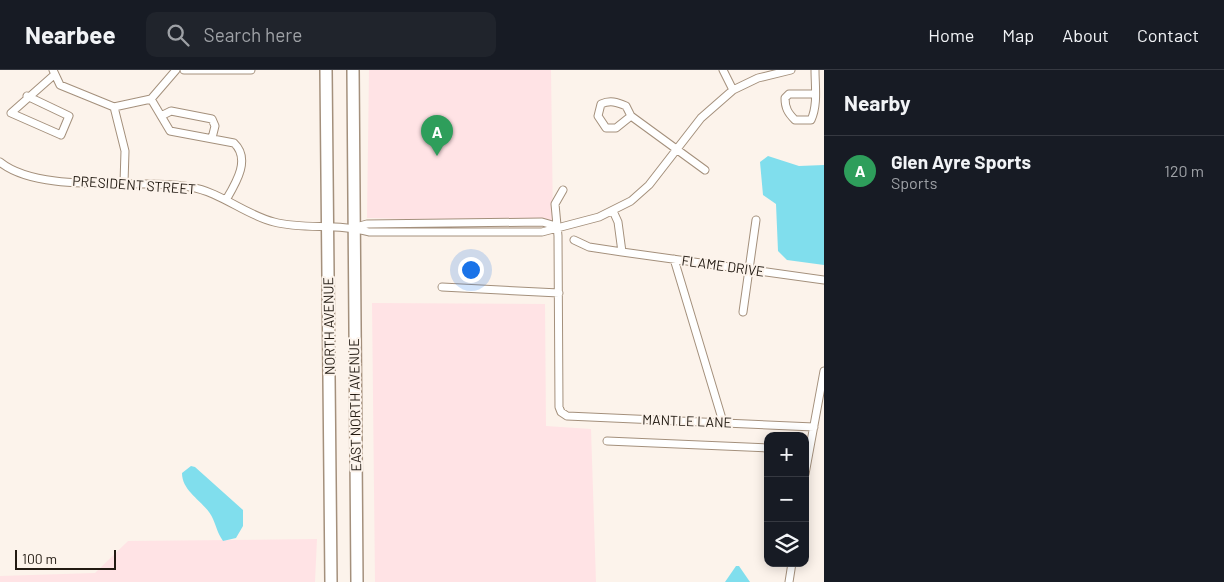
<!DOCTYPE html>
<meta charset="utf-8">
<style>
:root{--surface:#171b24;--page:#20242c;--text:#f1f3f6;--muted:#9ea1a6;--line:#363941;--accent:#ca3b3c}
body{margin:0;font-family:Barlow,sans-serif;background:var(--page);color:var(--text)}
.controls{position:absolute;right:15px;bottom:15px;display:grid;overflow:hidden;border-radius:10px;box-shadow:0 2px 12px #0003}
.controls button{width:45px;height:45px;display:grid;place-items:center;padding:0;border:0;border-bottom:1px solid var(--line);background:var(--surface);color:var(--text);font:25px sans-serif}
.scale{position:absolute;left:15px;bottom:12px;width:101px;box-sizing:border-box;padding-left:5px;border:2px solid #221a12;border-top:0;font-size:14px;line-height:18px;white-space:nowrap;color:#221a12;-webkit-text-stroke:4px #fcf3eb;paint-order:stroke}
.you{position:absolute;left:470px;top:199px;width:18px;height:18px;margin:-12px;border:4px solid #fff;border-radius:50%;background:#1a73e8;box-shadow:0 0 0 8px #1a73e833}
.badge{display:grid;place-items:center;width:32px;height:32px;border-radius:50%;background:var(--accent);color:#fff;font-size:16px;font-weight:700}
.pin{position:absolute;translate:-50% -41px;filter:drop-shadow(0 1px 2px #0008)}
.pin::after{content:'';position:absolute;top:26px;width:18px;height:15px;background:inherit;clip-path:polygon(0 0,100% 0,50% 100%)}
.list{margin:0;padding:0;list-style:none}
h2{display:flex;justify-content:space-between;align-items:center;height:65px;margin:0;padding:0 20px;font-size:21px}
h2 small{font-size:16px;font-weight:400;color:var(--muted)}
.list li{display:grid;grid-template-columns:32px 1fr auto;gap:15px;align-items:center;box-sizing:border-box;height:70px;padding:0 20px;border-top:1px solid var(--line)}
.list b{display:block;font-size:19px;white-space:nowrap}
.list p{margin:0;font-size:16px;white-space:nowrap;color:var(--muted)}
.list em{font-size:16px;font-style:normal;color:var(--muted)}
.icon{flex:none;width:28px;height:28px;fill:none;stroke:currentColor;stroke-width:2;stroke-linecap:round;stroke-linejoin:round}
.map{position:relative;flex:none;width:824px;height:512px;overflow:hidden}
header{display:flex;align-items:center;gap:30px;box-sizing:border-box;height:70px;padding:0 25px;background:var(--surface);border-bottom:1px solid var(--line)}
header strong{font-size:24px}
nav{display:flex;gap:28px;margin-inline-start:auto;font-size:18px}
.search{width:350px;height:45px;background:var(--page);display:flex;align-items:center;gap:12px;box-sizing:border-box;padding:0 18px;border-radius:10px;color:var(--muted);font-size:19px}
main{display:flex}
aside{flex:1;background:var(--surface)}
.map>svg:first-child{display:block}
</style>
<header>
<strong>Nearbee</strong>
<div class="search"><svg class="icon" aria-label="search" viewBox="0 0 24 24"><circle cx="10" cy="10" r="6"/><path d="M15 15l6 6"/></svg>Search here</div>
<nav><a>Home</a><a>Map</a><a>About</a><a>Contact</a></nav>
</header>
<main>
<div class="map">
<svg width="824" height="512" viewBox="0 0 824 512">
<rect width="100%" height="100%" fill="#fcf3eb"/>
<path fill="#ffe3e5" d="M369,0h182l2,153 -186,-5z
M372,233l173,1 1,122 45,3 5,153h-221z
M317,469l-2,43h-315v-6l95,-3 33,-32z"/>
<path fill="#80deed" d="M768,86l31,10 25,-1v100l-37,-5 -9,-9 -2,-47 -13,-9 -3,-33z
M191,396l4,1 48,43v16l-7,12 -13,3c-6,-9 -6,-13 -10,-22 -7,-17 -31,-26 -31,-46z
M736,496h3l11,16h-25z"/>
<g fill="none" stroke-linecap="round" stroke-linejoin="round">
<g stroke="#a4907c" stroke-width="9">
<path id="minor" d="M53,0l7,15 54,22 37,-8 25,-29
M184,0h67
M723,0l10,20
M815,24h-26l-4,4c0,10 3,15 10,22h16c7,-15 4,-34 4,-50
M27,26l42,20 -8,19 -50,-22 43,-38
M151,29l19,32 64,12c17,16 2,40 -8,57
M114,37l11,44 -1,32
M161,46l10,-5 41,8 3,7 -3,12
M631,46l-15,12h-10l-8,-12 3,-12c9,-4 16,-2 25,2l5,10 74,54
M0,92c41,33 138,16 190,25 31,5 55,28 84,35 31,8 64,1 95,10h173l57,-15 32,-16 18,-16 52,-67 32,-28 25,-12 33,-8
M563,120l-8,14 3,32 1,171 2,5 6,4 247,11
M613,141l5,11 4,30 202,28
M356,157l11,-3 175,-2 14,4
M574,170l15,7 33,5
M674,189l49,163
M442,217l117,6
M743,242l13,-92
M607,371l161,7
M805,404l19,-103
M789,512l3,-19"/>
</g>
<g stroke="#a4907c" stroke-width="14">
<path id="primary" d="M326,0l5,512
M353,0l4,512"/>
</g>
<use href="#minor" stroke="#fff" stroke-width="7"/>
<use href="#primary" stroke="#fff" stroke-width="11"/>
</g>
<g text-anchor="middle" stroke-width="4" stroke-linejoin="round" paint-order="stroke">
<g font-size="14" fill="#221a12" stroke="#fcf3eb">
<text transform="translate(134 115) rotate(4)" y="5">PRESIDENT STREET</text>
<text transform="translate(723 196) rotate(8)" y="5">FLAME DRIVE</text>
<text transform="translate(329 256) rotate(-91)" y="5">NORTH AVENUE</text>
<text transform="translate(355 335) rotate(-91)" y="5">EAST NORTH AVENUE</text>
<text transform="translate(687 351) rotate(2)" y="5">MANTLE LANE</text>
</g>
</g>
</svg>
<div class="controls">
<button>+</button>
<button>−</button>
<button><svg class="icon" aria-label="layers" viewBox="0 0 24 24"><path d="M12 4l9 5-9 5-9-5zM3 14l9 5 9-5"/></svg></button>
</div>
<div class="scale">100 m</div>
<div class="you"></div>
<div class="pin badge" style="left:437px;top:86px;background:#2e9e5b">A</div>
</div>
<aside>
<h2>Nearby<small></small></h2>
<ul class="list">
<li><span class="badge" style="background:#2e9e5b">A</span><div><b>Glen Ayre Sports</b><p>Sports</p></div><em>120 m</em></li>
</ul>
</aside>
</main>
